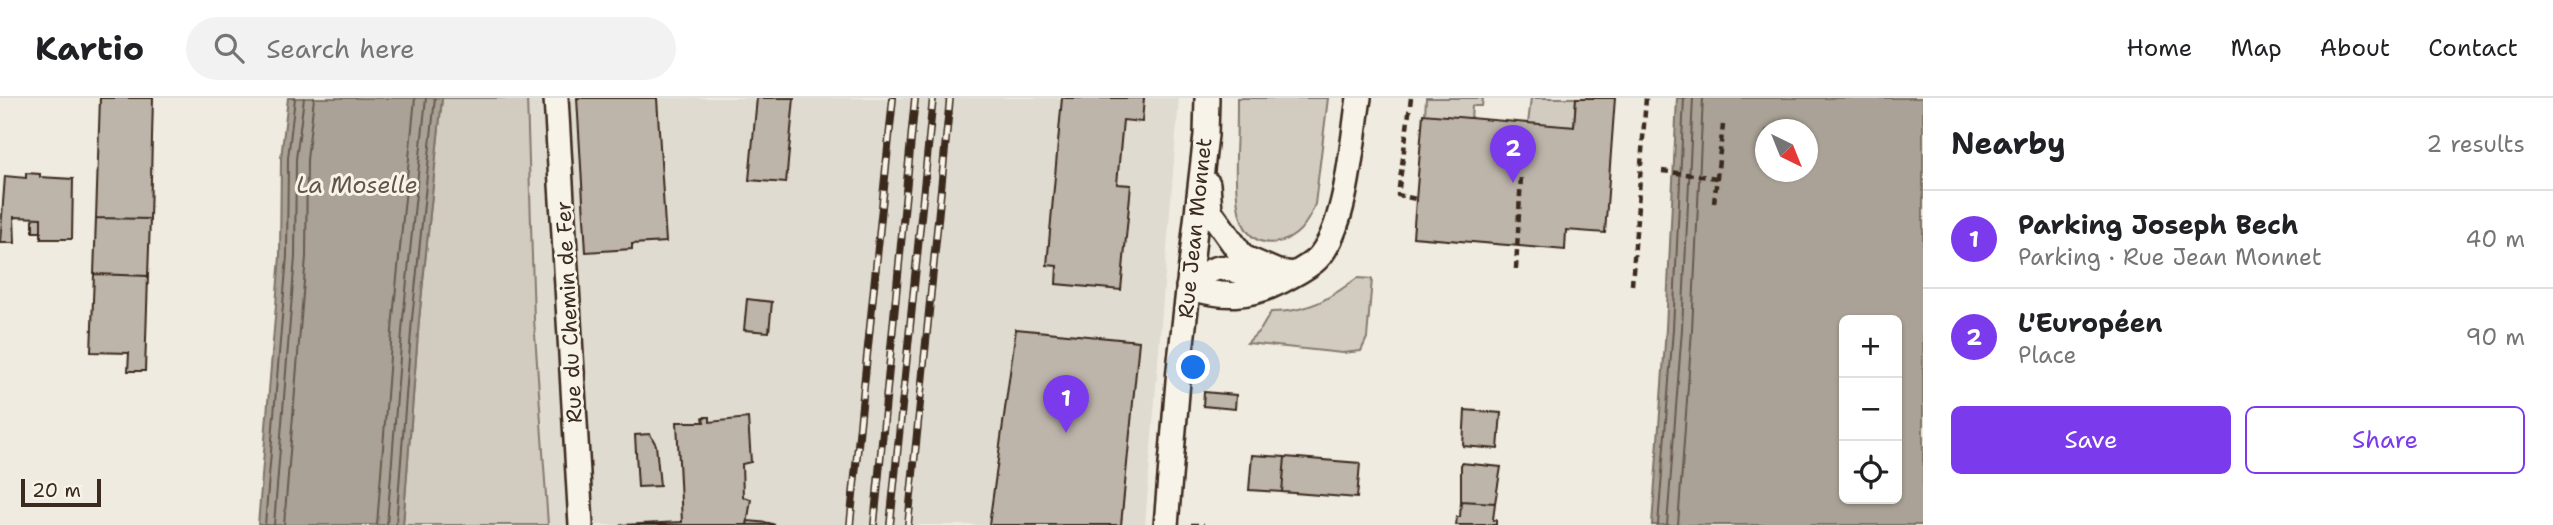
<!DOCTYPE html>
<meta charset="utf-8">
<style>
:root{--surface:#fff;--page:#f2f2f2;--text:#202124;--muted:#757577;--line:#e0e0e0;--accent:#7c3aed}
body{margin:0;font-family:"Shantell Sans",sans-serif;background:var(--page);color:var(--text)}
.controls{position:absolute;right:21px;bottom:21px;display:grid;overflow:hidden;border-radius:10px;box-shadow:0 2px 5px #0004}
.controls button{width:63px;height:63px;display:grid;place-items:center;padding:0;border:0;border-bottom:2px solid var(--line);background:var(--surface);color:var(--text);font:35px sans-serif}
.compass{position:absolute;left:1755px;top:21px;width:63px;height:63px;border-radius:50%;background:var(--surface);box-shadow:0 2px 5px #0004;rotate:137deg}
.scale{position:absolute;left:21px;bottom:18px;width:80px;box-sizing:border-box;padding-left:7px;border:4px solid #3b2a1e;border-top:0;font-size:19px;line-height:24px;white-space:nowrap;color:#3b2a1e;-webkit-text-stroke:5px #f7f3e8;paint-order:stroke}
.you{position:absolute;left:1194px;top:270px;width:24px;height:24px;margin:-18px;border:5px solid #fff;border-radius:50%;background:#1a73e8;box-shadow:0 0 0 10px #1a73e833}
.badge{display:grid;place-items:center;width:46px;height:46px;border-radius:50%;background:var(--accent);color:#fff;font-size:23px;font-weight:700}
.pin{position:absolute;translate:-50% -58px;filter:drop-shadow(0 2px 4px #0008)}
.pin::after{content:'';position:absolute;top:37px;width:24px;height:21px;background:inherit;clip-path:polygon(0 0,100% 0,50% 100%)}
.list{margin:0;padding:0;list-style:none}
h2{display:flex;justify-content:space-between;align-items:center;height:91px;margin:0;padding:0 28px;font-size:30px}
h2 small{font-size:23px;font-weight:400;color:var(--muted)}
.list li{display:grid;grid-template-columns:46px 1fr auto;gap:21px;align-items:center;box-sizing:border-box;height:98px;padding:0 28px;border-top:2px solid var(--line)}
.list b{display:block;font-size:26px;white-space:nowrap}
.list p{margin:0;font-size:23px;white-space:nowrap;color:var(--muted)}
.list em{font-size:23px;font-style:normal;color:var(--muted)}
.actions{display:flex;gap:14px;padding:21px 28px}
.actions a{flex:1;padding:16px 0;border:2px solid var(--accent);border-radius:10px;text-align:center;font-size:24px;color:var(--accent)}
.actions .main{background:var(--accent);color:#fff}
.icon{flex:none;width:38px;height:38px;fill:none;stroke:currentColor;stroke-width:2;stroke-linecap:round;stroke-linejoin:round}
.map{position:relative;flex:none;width:1923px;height:427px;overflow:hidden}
header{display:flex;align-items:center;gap:42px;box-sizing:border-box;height:98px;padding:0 35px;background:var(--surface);border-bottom:2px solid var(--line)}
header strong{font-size:33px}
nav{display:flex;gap:38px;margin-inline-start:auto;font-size:24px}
.search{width:490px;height:63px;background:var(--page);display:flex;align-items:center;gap:18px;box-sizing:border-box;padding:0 24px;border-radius:38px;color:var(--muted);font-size:26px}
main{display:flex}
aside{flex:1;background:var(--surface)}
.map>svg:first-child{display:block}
</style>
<header>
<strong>Kartio</strong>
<div class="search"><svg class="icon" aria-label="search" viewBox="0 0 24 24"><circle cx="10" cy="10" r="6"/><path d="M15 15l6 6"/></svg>Search here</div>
<nav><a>Home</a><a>Map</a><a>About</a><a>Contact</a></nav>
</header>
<main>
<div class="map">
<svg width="1923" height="427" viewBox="0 0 1923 427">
<rect width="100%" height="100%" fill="#efebe0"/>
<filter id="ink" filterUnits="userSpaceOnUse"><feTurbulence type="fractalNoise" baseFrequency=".0143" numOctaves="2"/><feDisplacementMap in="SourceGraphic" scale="14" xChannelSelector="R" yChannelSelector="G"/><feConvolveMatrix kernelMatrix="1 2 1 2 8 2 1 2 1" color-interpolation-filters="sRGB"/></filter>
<g filter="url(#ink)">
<path fill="#e0dbd0" d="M515,0h664l-34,427h-650z"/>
<path fill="#d1cbc0" stroke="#867a6f" stroke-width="2" d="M442,0h85l7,221 14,206h-145l16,-205z
M1237,0h91l-13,106c-6,17 -17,34 -36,38 -49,9 -43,-61 -43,-89 1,-19 1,-37 1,-55z
M1426,0h57l-1,8h-10l-1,13 -46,-4z
M1531,0h45l-2,29 -46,-3z
M1357,180l15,1 -5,59 -6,13 -19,2 -95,-10 14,-14 10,-17c38,0 58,-13 86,-34z"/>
<path fill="#aaa296" stroke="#7e7266" stroke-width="2" fill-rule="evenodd" d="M288,0h154l-23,222 -16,205h-145l22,-269 1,-98z
M1677,0h246v427h-271l14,-197zM1766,32h42v42h-42zM1844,222h53v179h-53z"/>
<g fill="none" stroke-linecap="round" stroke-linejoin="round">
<path stroke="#675a4e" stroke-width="2" d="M265,427l22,-269 1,-98 7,-60
M274,427l21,-268 1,-98 8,-61
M284,427l22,-268 1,-97 7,-62
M377,427l16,-207 22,-220
M387,427l16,-206 23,-221
M396,427l16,-206 23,-221
M1658,427l15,-196 11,-231
M1667,427l15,-196 11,-231
M1678,427l14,-195 11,-232"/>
</g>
<path fill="#bdb5aa" stroke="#3b2a1e" stroke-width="2" d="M100,0h53l-3,121 -54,-1z
M577,0h80l9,144 -34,2v5l-46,3z
M757,0h37l-8,85 -37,-3z
M1062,0h82l-2,24 -19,-2 -6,64 14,1 -10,105 -65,-6 1,-18 -10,-1z
M1576,0h39l-10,135 -39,-3 -1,20 -152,-13 10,-123 151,13z
M26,75l14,1v3l33,2 -1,60h-31v-21l-27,-1 1,26h-15l5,-67 21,2z
M33,120h8v14h-8z
M96,120l54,1 -2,57 -54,-2z
M94,176l54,2 -3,95h-17l1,-18 -38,-1z
M747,201l25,3 -3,30 -25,-2z
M1016,231l123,12 -18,184h-132z
M1204,294l32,3 -1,14 -32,-3z
M1465,312l36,3 -3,36 -35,-3z
M703,319h7v5l38,-4 3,44 -9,2 1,33 8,2 -4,26h-127l62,-3 -5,-100h27z
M650,336l6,11 4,41 -22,1 -3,-52z
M1252,357l33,2 -3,35 -33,-2z
M1285,359l75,6 -3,35 -75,-6z
M1461,365l40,4 -6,36 -34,-2z
M1461,403l34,2 -2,17h3v5h-40l1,-8h3z
M748,423l21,2 6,2h-28z"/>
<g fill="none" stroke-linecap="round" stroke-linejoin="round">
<g stroke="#3b2a1e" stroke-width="28">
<path id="minor" d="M556,0l25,427
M1208,86l2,27 33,46 35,15 16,2
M1188,189c34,11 61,11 94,-6 12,-7 26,-13 36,-23 29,-31 34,-117 41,-160
M1188,189c39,-34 35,-13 75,-11
M1166,427l13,-156 27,-234 1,-37"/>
</g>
<path stroke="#3b2a1e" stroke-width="4.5" stroke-dasharray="7 5" stroke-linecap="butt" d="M1411,0l-13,97 18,4
M1662,73l55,7
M1714,105l9,-78
M1516,171l5,-93
M1632,187l14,-187
M1191,427h13"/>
<use href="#minor" stroke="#f7f3e8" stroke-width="23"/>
<g stroke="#3b2a1e" stroke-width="8">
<path id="rail" d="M850,427l43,-427
M874,427l41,-427
M890,427l43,-427
M908,427l42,-427"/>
</g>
<use href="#rail" stroke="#f7f3e8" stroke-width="5" stroke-dasharray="16" stroke-linecap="butt"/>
</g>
</g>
<g text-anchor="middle" stroke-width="6" stroke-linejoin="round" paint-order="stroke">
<g font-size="21" fill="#3b2a1e" stroke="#f7f3e8">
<text transform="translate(1195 130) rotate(-84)" y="7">Rue Jean Monnet</text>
<text transform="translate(569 214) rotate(-93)" y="7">Rue du Chemin de Fer</text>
</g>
<g font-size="23" font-style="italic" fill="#625448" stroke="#f7f3e8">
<text x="357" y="95">La Moselle</text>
</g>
</g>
</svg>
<div class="controls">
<button>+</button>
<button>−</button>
<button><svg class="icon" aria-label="locate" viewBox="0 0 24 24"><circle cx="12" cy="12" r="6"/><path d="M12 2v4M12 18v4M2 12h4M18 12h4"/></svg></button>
</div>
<svg class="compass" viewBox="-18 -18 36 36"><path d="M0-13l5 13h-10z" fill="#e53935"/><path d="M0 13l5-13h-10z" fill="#757577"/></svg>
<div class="scale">20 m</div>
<div class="you"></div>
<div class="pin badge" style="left:1066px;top:335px">1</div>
<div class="pin badge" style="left:1513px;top:85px">2</div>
</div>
<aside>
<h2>Nearby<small>2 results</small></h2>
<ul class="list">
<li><span class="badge">1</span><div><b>Parking Joseph Bech</b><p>Parking · Rue Jean Monnet</p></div><em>40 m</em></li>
<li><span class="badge">2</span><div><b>L'Européen</b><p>Place</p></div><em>90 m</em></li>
</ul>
<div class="actions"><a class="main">Save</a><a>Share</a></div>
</aside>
</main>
